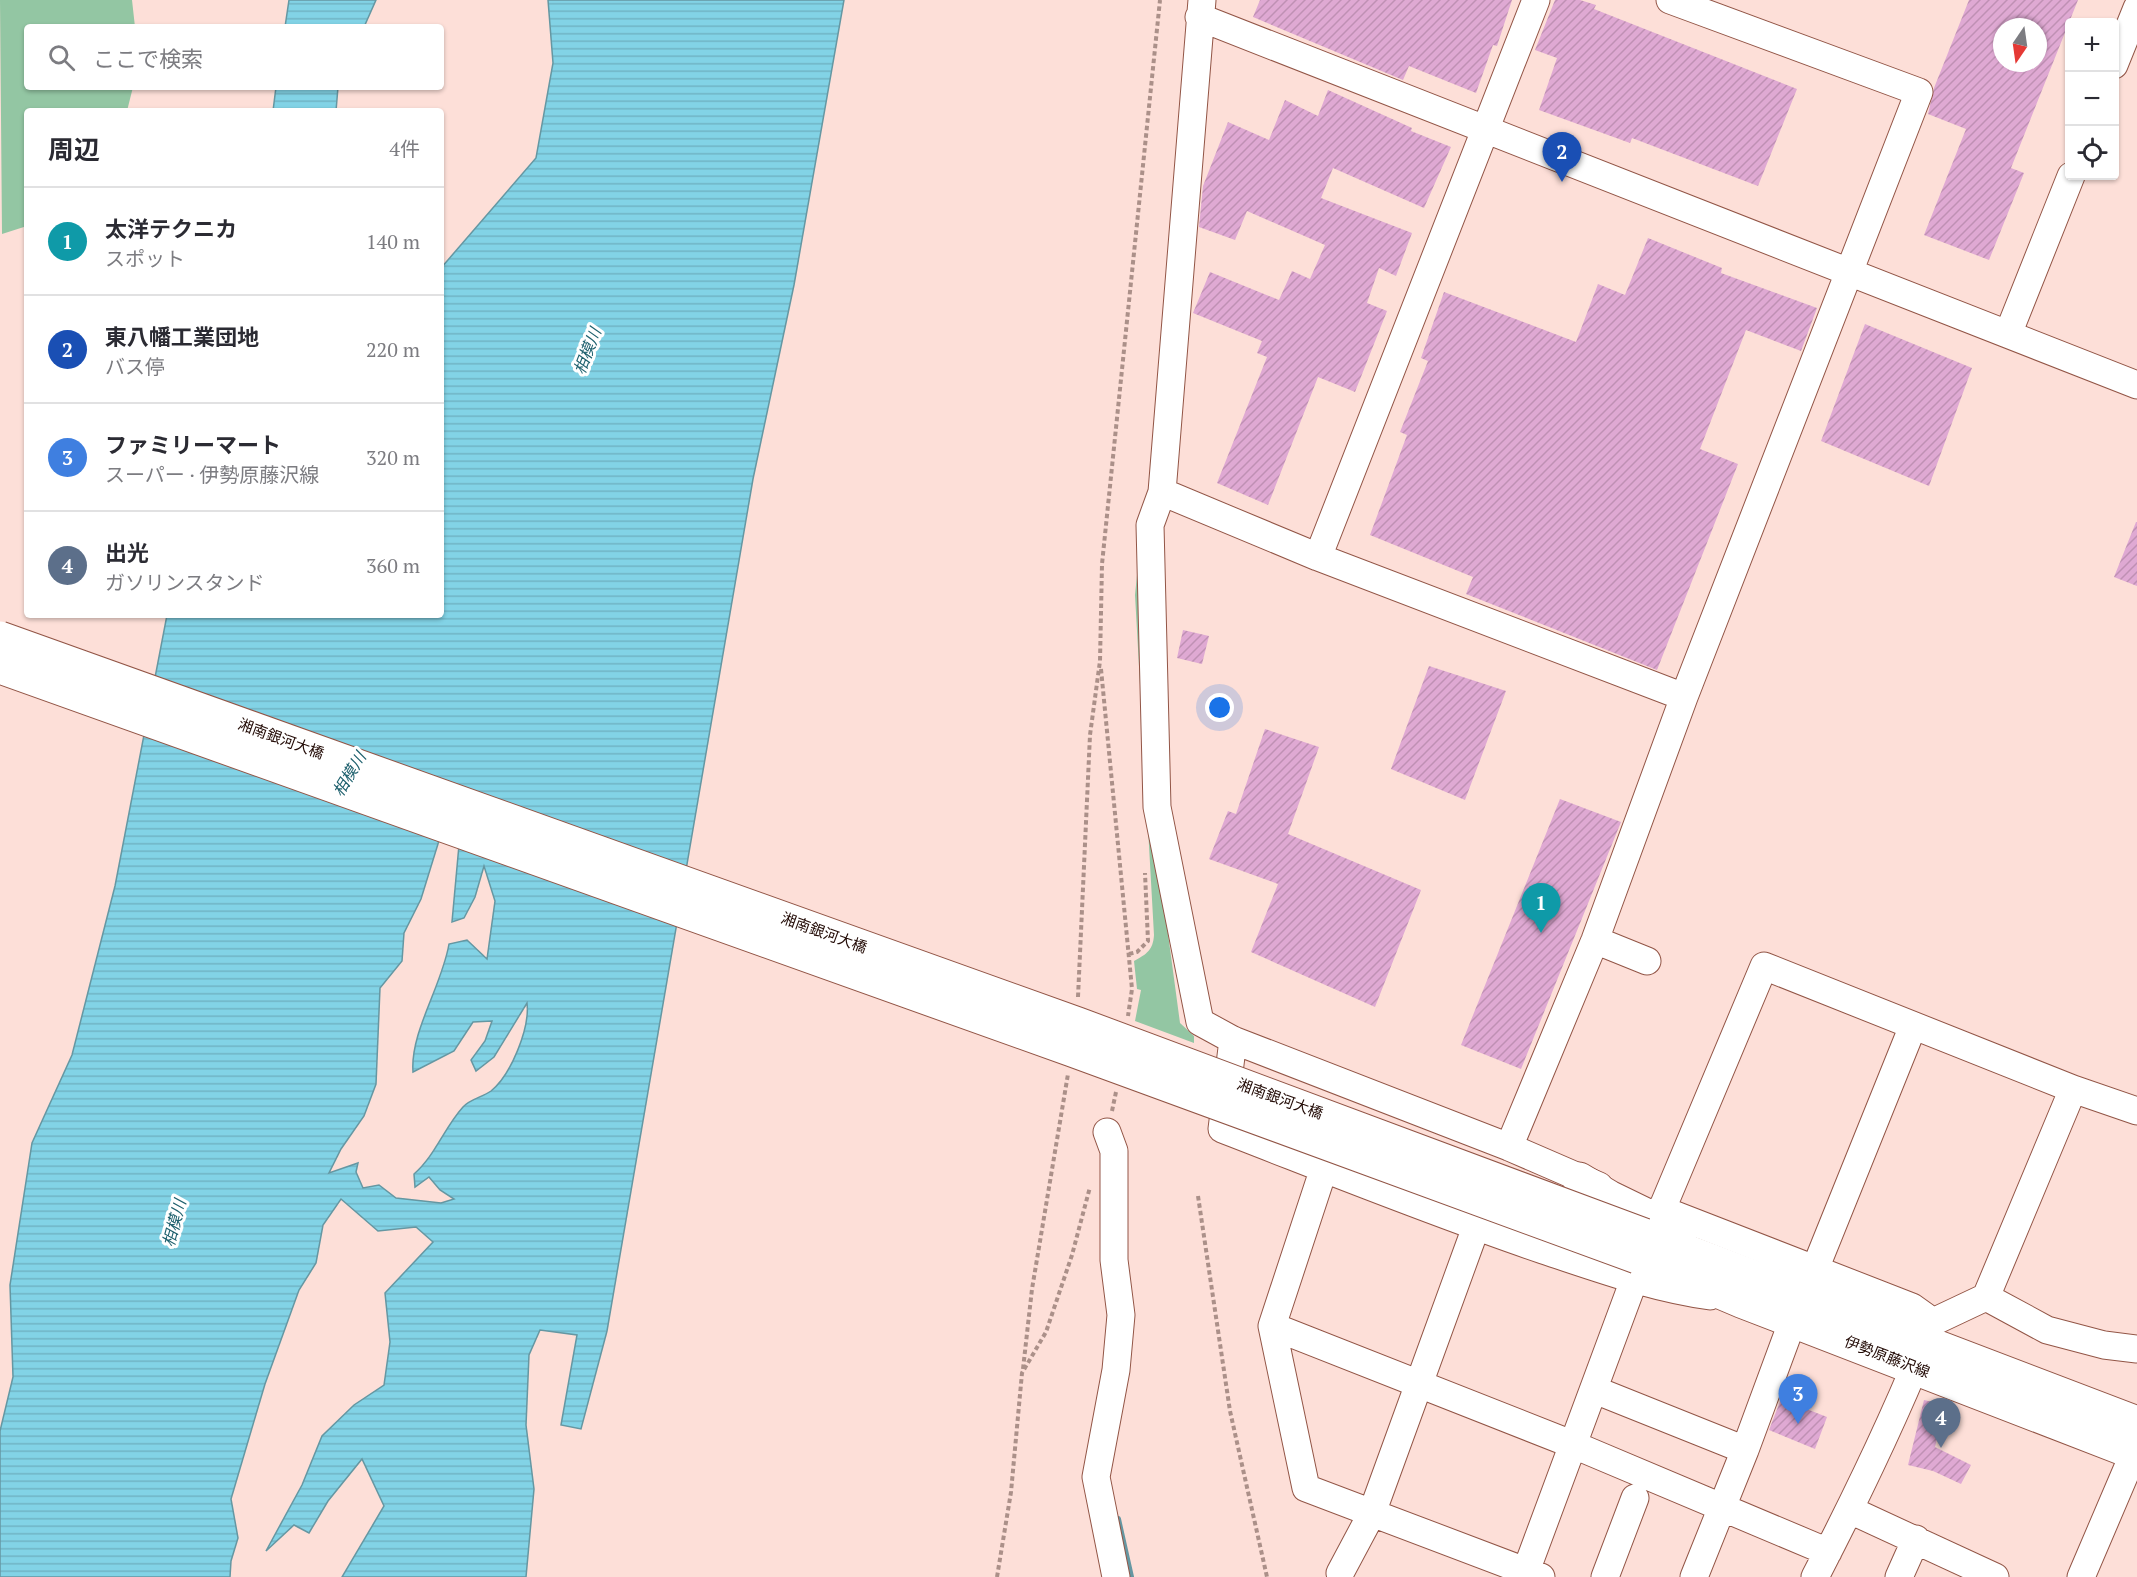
<!DOCTYPE html>
<html lang="ja">
<meta charset="utf-8">
<style>
:root{--surface:#fff;--page:#f2f2f3;--text:#2b2b33;--muted:#7c7c81;--line:#e1e1e2;--accent:#0b8043}
body{margin:0;font-family:"PT Serif","Noto Sans JP",serif;background:var(--page);color:var(--text)}
.controls{position:absolute;right:18px;top:18px;display:grid;overflow:hidden;border-radius:6px;box-shadow:0 2px 4px #0004}
.controls button{width:54px;height:54px;display:grid;place-items:center;padding:0;border:0;border-bottom:2px solid var(--line);background:var(--surface);color:var(--text);font:30px sans-serif}
.compass{position:absolute;left:1993px;top:18px;width:54px;height:54px;border-radius:50%;background:var(--surface);box-shadow:0 2px 4px #0004;rotate:193deg}
.you{position:absolute;left:1220px;top:708px;width:21px;height:21px;margin:-15px;border:4px solid #fff;border-radius:50%;background:#1a73e8;box-shadow:0 0 0 9px #1a73e833}
.badge{display:grid;place-items:center;width:39px;height:39px;border-radius:50%;background:var(--accent);color:#fff;font-size:20px;font-weight:700}
.pin{position:absolute;translate:-50% -50px;filter:drop-shadow(0 2px 3px #0008)}
.pin::after{content:'';position:absolute;top:32px;width:21px;height:18px;background:inherit;clip-path:polygon(0 0,100% 0,50% 100%)}
.list{margin:0;padding:0;list-style:none}
h2{display:flex;justify-content:space-between;align-items:center;height:78px;margin:0;padding:0 24px;font-size:26px}
h2 small{font-size:20px;font-weight:400;color:var(--muted)}
.list li{display:grid;grid-template-columns:39px 1fr auto;gap:18px;align-items:center;box-sizing:border-box;height:108px;padding:0 24px;border-top:2px solid var(--line)}
.list b{display:block;font-size:22px;white-space:nowrap}
.list p{margin:0;font-size:20px;white-space:nowrap;color:var(--muted)}
.list em{font-size:20px;font-style:normal;color:var(--muted)}
.icon{flex:none;width:33px;height:33px;fill:none;stroke:currentColor;stroke-width:2;stroke-linecap:round;stroke-linejoin:round}
.map{position:relative;flex:none;width:2137px;height:1577px;overflow:hidden}
.search{position:absolute;background:var(--surface);box-shadow:0 2px 4px #0004;left:24px;top:24px;width:420px;height:66px;display:flex;align-items:center;gap:15px;box-sizing:border-box;padding:0 21px;border-radius:6px;color:var(--muted);font-size:22px}
.panel{position:absolute;background:var(--surface);box-shadow:0 2px 4px #0004;left:24px;top:108px;width:420px;height:510px;border-radius:6px}
.map>svg:first-child{display:block}
</style>
<div class="map">
<svg width="2137" height="1577" viewBox="0 0 2137 1577">
<defs>
<pattern id="water-rules" width="6" height="5" patternUnits="userSpaceOnUse" patternTransform="scale(1.5)"><rect width="6" height="5" fill="#82d3e6"/><path d="M0 2.5h6" fill="none" stroke="#70b4c4"/></pattern>
<pattern id="building-hatch" width="6" height="6" patternUnits="userSpaceOnUse" patternTransform="scale(1.5)"><rect width="6" height="6" fill="#dfa9d3"/><path d="M-1 1l2-2M0 6l6-6M5 7l2-2" fill="none" stroke="#bf90b4"/></pattern>
</defs>
<rect width="100%" height="100%" fill="#fddfd8"/>
<path fill="#93c6a3" d="M0,0h132l3,27h-108v60h106l-6,24h-100v115l-25,8z
M1138,565l17,272 25,186 14,13v7l-59,-22 6,-31 -4,-1 -3,-28c13,-7 19,-11 20,-26l-19,-340z"/>
<path fill="url(#water-rules)" stroke="#6597a2" stroke-width="1.5" fill-rule="evenodd" d="M289,0h87l-12,27h-79z
M548,0h296l-50,285 -41,194 -146,852 -26,98 -20,-4 16,-90 -37,-5 -11,25 -3,70 8,64 -8,88h-184l42,-71 -22,-47 -34,42 -19,32 -15,-8 -28,26 36,-66 20,-49 32,-31 30,-20 6,-43 -5,-49 48,-51 -17,-15 -38,4 -37,-32 -18,26 -7,38 -17,27 -34,94 -34,115 7,39 -7,23 -1,16h-230v-146l13,-54 -3,-92 22,-142 40,-88 43,-169 52,-271h274v-347l95,-110 17,-95zM450,805l11,18 -9,99 12,-4 11,-21 9,-31 11,35 -8,58 -20,-19 -18,4c-7,42 -39,88 -36,128l41,-21 19,-29 19,-1 -7,20 -14,19 5,11 18,-14 33,-54c3,25 -16,72 -36,88 -8,6 -21,8 -28,16 -19,21 -28,49 -49,67l1,13 14,-10 11,13 14,9 -13,4 -45,-5 -17,-13 -16,3 -7,-16 2,-9 -29,10 12,-24 23,-33 12,-32 4,-96 22,-27 2,-28 17,-34z
M276,87h62l-2,24h-63z"/>
<g fill="none" stroke-linecap="round" stroke-linejoin="round">
<path stroke="#6597a2" stroke-width="6" d="M1118,1519l13,58"/>
</g>
<path fill="url(#building-hatch)" fill-rule="evenodd" d="M1260,0h252l-15,46 -4,-1 -17,48 -67,-27 -6,14 -150,-63z
M1555,0h25l16,5 -2,4 203,80 -39,97 -126,-48 -2,5 -91,-33 18,-52 -22,-8z
M1969,0h109l-67,168 13,5 -35,87 -65,-25 42,-106 -38,-15 6,-26zM2002,27h36v36h-36z
M1328,90l84,38 -1,3 40,16 -27,61 -91,-40 -12,30 91,35 -16,43 -17,-8 -12,35 20,8 -32,81 -37,-15 -50,128 -51,-22 50,-126 -10,-4 5,-12 -69,-28 17,-41 69,28 13,-29 18,8 15,-34 -78,-34 -12,29 -36,-13 4,-41 25,-64 41,18 16,-40 33,16z
M1648,238l74,30 -1,5 96,35 -16,43 -55,-21 -46,119 38,15 -81,206 -191,-76 7,-17 -103,-42 37,-100 -7,-3 28,-71 -7,-3 23,-66 132,50 22,-58 27,11z
M1865,324l107,44 -43,118 -108,-45z
M2136,522h1v64l-23,-9z
M1183,630l26,6 -7,28 -25,-6z
M1429,666l77,25 -41,109 -74,-31z
M1265,729l54,18 -31,87 133,56 -46,117 -124,-55 27,-68 -69,-25 19,-48 8,3z
M1560,799l61,23 -100,247 -60,-24z
M1781,1399l46,18 -12,32 -46,-19z
M1924,1400l21,5 -10,42 36,18 -10,19 -28,-13 -25,-6z"/>
<g fill="none" stroke-linecap="round" stroke-linejoin="round">
<g stroke="#925546" stroke-width="29">
<path id="minor" d="M1202,0l-40,492 -12,33 7,282 43,215 33,18 276,107 90,39
M1199,17l938,368
M2114,65l23,-57
M2008,334l63,-158
M1162,492l156,65 366,140 235,-605 -249,-92
M1318,557l218,-557
M1595,940l52,21
M1233,1040l-11,89c106,41 212,84 321,121 55,18 109,38 167,46
M2073,1089l64,22
M1107,1132l7,19v109l7,55 -5,55 -20,107 20,100
M1509,1147l86,-207 89,-243
M1324,1168l-52,158 34,162 235,89
M1660,1209l252,98 21,15
M1662,1209l102,-243 309,123 -87,208 -53,25c-34,87 -75,172 -118,255
M1815,1269l98,-243
M1986,1297l61,33 57,15 33,4
M1272,1326l302,119 254,107
M1595,1390l150,60
M1850,1510l145,67
M1526,1571l108,-291
M1340,1573l32,-60 104,-286
M1605,1577l30,-79
M1694,1577l51,-127 48,-130
M1899,1577l17,-38
M2081,1577l53,-124"/>
</g>
<g stroke="#925546" stroke-width="35">
<path id="major" d="M1579,1179l30,18 72,35
M1644,1235l493,188
M1637,1257l104,44 396,153"/>
</g>
<path stroke="#ab9089" stroke-width="4" stroke-dasharray="4.5 3" stroke-linecap="butt" d="M1101,669l31,320 -4,27
M1129,954l8,-2 11,-11 -3,-68
M1078,997l12,-262 10,-74 2,-97 58,-564
M1112,1111l4,-19
M1198,1196l32,215 37,166
M1023,1369l9,-80 36,-215
M997,1577l14,-85 11,-119 24,-41 26,-77 18,-68"/>
<use href="#minor" stroke="#fff" stroke-width="27"/>
<use href="#major" stroke="#fff" stroke-width="33"/>
<g stroke="#925546" stroke-width="35" stroke-linecap="butt">
<path id="major-bridge" d="M0,638l1078,386 566,211
M0,667l1072,383 565,207"/>
</g>
<use href="#major-bridge" stroke="#fff" stroke-width="33"/>
</g>
<g text-anchor="middle" stroke-width="6" stroke-linejoin="round" paint-order="stroke">
<g font-size="15" fill="#220a05" stroke="#fff">
<text transform="translate(281 739) rotate(20)" y="5">湘南銀河大橋</text>
<text transform="translate(824 933) rotate(20)" y="5">湘南銀河大橋</text>
<text transform="translate(1280 1099) rotate(20)" y="5">湘南銀河大橋</text>
<text transform="translate(1887 1357) rotate(21)" y="5">伊勢原藤沢線</text>
</g>
<g font-size="16" font-style="italic" fill="#1f616e" stroke="#fff">
<text transform="translate(587 351) rotate(-69)" y="6">相模川</text>
<text transform="translate(349 774) rotate(-59)" y="6">相模川</text>
<text transform="translate(174 1223) rotate(-75)" y="6">相模川</text>
</g>
</g>
</svg>
<div class="controls">
<button>+</button>
<button>−</button>
<button><svg class="icon" aria-label="locate" viewBox="0 0 24 24"><circle cx="12" cy="12" r="6"/><path d="M12 2v4M12 18v4M2 12h4M18 12h4"/></svg></button>
</div>
<svg class="compass" viewBox="-18 -18 36 36"><path d="M0-13l5 13h-10z" fill="#e53935"/><path d="M0 13l5-13h-10z" fill="#7c7c81"/></svg>
<div class="you"></div>
<div class="pin badge" style="left:1541px;top:933px;background:#0f9aa8">1</div>
<div class="pin badge" style="left:1562px;top:182px;background:#1a4fb4">2</div>
<div class="pin badge" style="left:1798px;top:1424px;background:#3f7fe0">3</div>
<div class="pin badge" style="left:1941px;top:1448px;background:#5c6f8a">4</div>
<div class="search"><svg class="icon" aria-label="search" viewBox="0 0 24 24"><circle cx="10" cy="10" r="6"/><path d="M15 15l6 6"/></svg>ここで検索</div>
<section class="panel">
<h2>周辺<small>4件</small></h2>
<ul class="list">
<li><span class="badge" style="background:#0f9aa8">1</span><div><b>太洋テクニカ</b><p>スポット</p></div><em>140 m</em></li>
<li><span class="badge" style="background:#1a4fb4">2</span><div><b>東八幡工業団地</b><p>バス停</p></div><em>220 m</em></li>
<li><span class="badge" style="background:#3f7fe0">3</span><div><b>ファミリーマート</b><p>スーパー · 伊勢原藤沢線</p></div><em>320 m</em></li>
<li><span class="badge" style="background:#5c6f8a">4</span><div><b>出光</b><p>ガソリンスタンド</p></div><em>360 m</em></li>
</ul>
</section>
</div>
